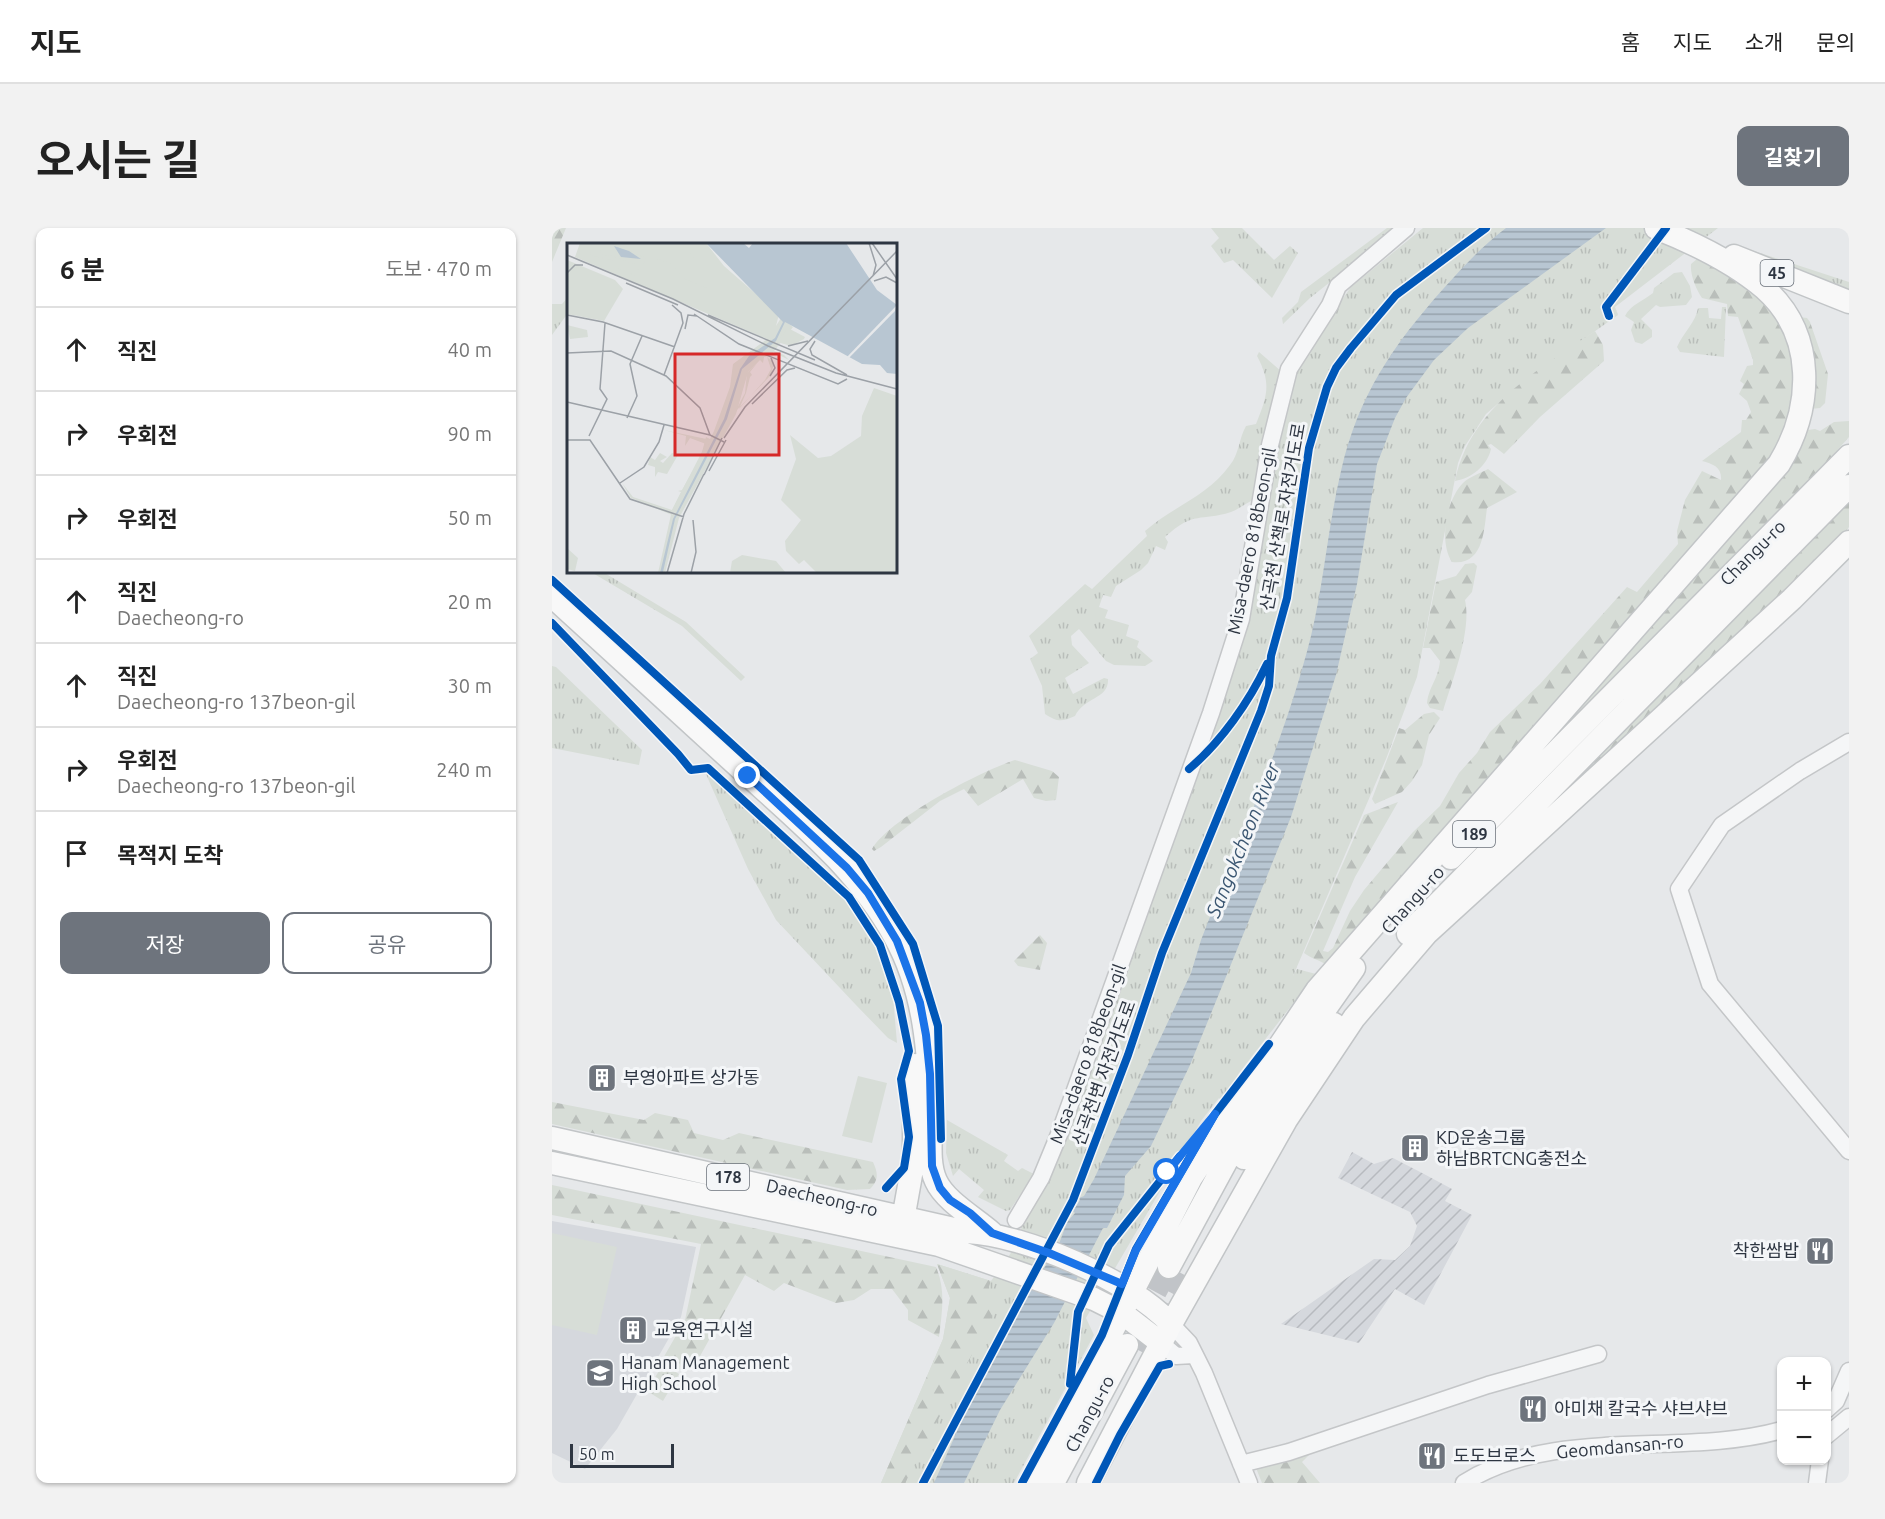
<!DOCTYPE html>
<html lang="ko">
<meta charset="utf-8">
<style>
:root{--surface:#fff;--page:#f2f2f2;--text:#222;--muted:#767676;--line:#e0e0e0;--accent:#6e747d}
body{margin:0;font-family:Ubuntu,"Noto Sans KR",sans-serif;background:var(--page);color:var(--text)}
.controls{position:absolute;right:18px;bottom:18px;display:grid;overflow:hidden;border-radius:12px;box-shadow:0 2px 4px #0004}
.controls button{width:54px;height:54px;display:grid;place-items:center;padding:0;border:0;border-bottom:2px solid var(--line);background:var(--surface);color:var(--text);font:30px sans-serif}
.scale{position:absolute;left:18px;bottom:15px;width:104px;box-sizing:border-box;padding-left:6px;border:3px solid #2e3642;border-top:0;font-size:16px;line-height:21px;white-space:nowrap;color:#2e3642;-webkit-text-stroke:4px #f4f6f8;paint-order:stroke}
.stop{position:absolute;width:18px;height:18px;margin:-14px;border:4px solid #1a73e8;border-radius:50%;background:#fff}
.stop.end{background:#1a73e8;border-color:#fff;box-shadow:0 2px 6px #0008}
.list{margin:0;padding:0;list-style:none}
h2{display:flex;justify-content:space-between;align-items:center;height:78px;margin:0;padding:0 24px;font-size:26px}
h2 small{font-size:20px;font-weight:400;color:var(--muted)}
.list li{display:grid;grid-template-columns:39px 1fr auto;gap:18px;align-items:center;box-sizing:border-box;height:84px;padding:0 24px;border-top:2px solid var(--line)}
.list b{display:block;font-size:22px;white-space:nowrap}
.list p{margin:0;font-size:20px;white-space:nowrap;color:var(--muted)}
.list em{font-size:20px;font-style:normal;color:var(--muted)}
.actions{display:flex;gap:12px;padding:18px 24px}
.actions a{flex:1;padding:14px 0;border:2px solid var(--accent);border-radius:12px;text-align:center;font-size:21px;color:var(--accent)}
.actions .main{background:var(--accent);color:#fff}
.icon{flex:none;width:33px;height:33px;fill:none;stroke:currentColor;stroke-width:2;stroke-linecap:round;stroke-linejoin:round}
.map{position:relative;flex:none;width:1297px;height:1255px;overflow:hidden;border-radius:12px}
header{display:flex;align-items:center;gap:36px;box-sizing:border-box;height:84px;padding:0 30px;background:var(--surface);border-bottom:2px solid var(--line)}
header strong{font-size:28px}
nav{display:flex;gap:33px;margin-inline-start:auto;font-size:21px}
.intro{display:flex;align-items:center;justify-content:space-between;box-sizing:border-box;height:144px;padding:0 36px}
h1{margin:0;font-size:42px}
.button{padding:15px 27px;border-radius:12px;background:var(--accent);color:#fff;font-size:21px;font-weight:700}
main{display:flex;gap:36px;padding:0 36px}
aside{flex:1;background:var(--surface);border-radius:12px;box-shadow:0 2px 4px #0004}
.map>svg:first-child{display:block}
</style>
<header>
<strong>지도</strong>
<nav><a>홈</a><a>지도</a><a>소개</a><a>문의</a></nav>
</header>
<div class="intro"><h1>오시는 길</h1><a class="button">길찾기</a></div>
<main>
<aside>
<h2>6 분<small>도보 · 470 m</small></h2>
<ul class="list">
<li><svg class="icon" aria-label="ahead" viewBox="0 0 24 24"><path d="M12 20V5M6 11l6-6 6 6"/></svg><div><b>직진</b></div><em>40 m</em></li>
<li><svg class="icon" aria-label="right" viewBox="0 0 24 24"><path d="M7 20v-9h11M14 6l5 5-5 5"/></svg><div><b>우회전</b></div><em>90 m</em></li>
<li><svg class="icon" aria-label="right" viewBox="0 0 24 24"><path d="M7 20v-9h11M14 6l5 5-5 5"/></svg><div><b>우회전</b></div><em>50 m</em></li>
<li><svg class="icon" aria-label="ahead" viewBox="0 0 24 24"><path d="M12 20V5M6 11l6-6 6 6"/></svg><div><b>직진</b><p>Daecheong-ro</p></div><em>20 m</em></li>
<li><svg class="icon" aria-label="ahead" viewBox="0 0 24 24"><path d="M12 20V5M6 11l6-6 6 6"/></svg><div><b>직진</b><p>Daecheong-ro 137beon-gil</p></div><em>30 m</em></li>
<li><svg class="icon" aria-label="right" viewBox="0 0 24 24"><path d="M7 20v-9h11M14 6l5 5-5 5"/></svg><div><b>우회전</b><p>Daecheong-ro 137beon-gil</p></div><em>240 m</em></li>
<li><svg class="icon" aria-label="arrive" viewBox="0 0 24 24"><path d="M6 21V4h12l-3 4 3 4H6"/></svg><div><b>목적지 도착</b></div></li>
</ul>
<div class="actions"><a class="main">저장</a><a>공유</a></div>
</aside>
<div class="map">
<svg width="1297" height="1255" viewBox="0 0 1297 1255">
<defs>
<pattern id="industrial-furrows" width="10" height="10" patternUnits="userSpaceOnUse" patternTransform="scale(1.5)"><rect width="10" height="10" fill="#d5d8dd"/><path d="M-1 1l2-2M0 10L10 0M9 11l2-2" fill="none" stroke="#b7babf"/></pattern>
<pattern id="grass-tufts" width="24" height="20" patternUnits="userSpaceOnUse" patternTransform="scale(1.5)"><rect width="24" height="20" fill="#d7ddd7"/><path d="M3 7l-1-3M5 7V3M7 7l1-3M15 17l-1-3M17 17v-4M19 17l1-3" fill="none" stroke="#b9beba"/></pattern>
<pattern id="forest-firs" width="22" height="20" patternUnits="userSpaceOnUse" patternTransform="scale(1.5)"><rect width="22" height="20" fill="#d7ddd7"/><path d="M5 1l3.5 6h-7zM16 11l3.5 6h-7z" fill="#b9beba"/></pattern>
<pattern id="water-rules" width="6" height="5" patternUnits="userSpaceOnUse" patternTransform="scale(1.5)"><rect width="6" height="5" fill="#b8c6d2"/><path d="M0 2.5h6" fill="none" stroke="#96a2ac"/></pattern>
</defs>
<rect width="100%" height="100%" fill="#e6e8ea"/>
<path fill="#d5d8dd" d="M0,993l144,26 -15,70 -64,112 -32,40 -33,-16z"/>
<path fill="url(#industrial-furrows)" d="M800,924l22,12 19,-6 31,16 28,15 -7,12 27,14 -48,90 -29,-16 -36,54 -78,-19 93,-65 21,1 15,-14 7,-20 -7,-14 -72,-34z"/>
<path fill="url(#grass-tufts)" d="M659,0h31l32,32 16,-14 8,7 -26,45 -39,-38 -9,3 -13,-17 8,-8z
M835,0h11l-88,70 -27,26 -1,-6 16,-16 3,-10z
M871,0h295l-103,79 3,8 -95,67 -37,32 -21,32 -7,17 -41,214 -31,82 -93,217 4,-7 19,5 -77,99 -16,29 -4,-4 -18,23 -115,197 8,17 -80,148h-133l62,-144 7,-41 -13,-34 54,17 22,-31 157,-408 92,-329 35,-151 54,-75z
M1196,21l101,33v14l-109,-43z
M1130,44l8,14 2,11 -6,8 -26,2 -4,-2 -15,14 11,11v7l-10,7 -7,-2 -4,-12 3,-8 -9,-6c5,-11 18,-15 28,-23l1,-5 20,-15z
M16,69v16l-16,22v-31h10z
M1170,79h4l-2,50 -44,-5 -3,-5c6,-14 19,-25 21,-39h10l1,10 12,1z
M707,124l23,20 -29,128c-7,3 -14,9 -22,12 -31,10 -36,-2 -66,25l3,5 -3,8 -9,-4 -8,17 -7,7 -25,16 -5,11 -8,-2 -4,12 9,3 -3,8 24,7 -3,11 13,5 -2,6 16,14 -8,5 -31,-1 -8,-4 -27,-32 -8,7 1,9 17,18 -24,15 8,16 31,-16 4,1c1,20 -24,18 -33,37 -13,6 -18,6 -30,-2l-3,-28 -12,-27 8,-6 -9,-17 56,-52 7,5 55,-53 -2,-5c27,-24 63,-35 85,-66 9,-11 9,-27 16,-39l10,-2c11,-28 16,-40 1,-68z
M39,344h12l83,50 59,55 -4,4 -59,-55z
M0,438l4,1 86,83 -3,15 -87,-17z
M153,544l149,133 23,35 14,33 6,70 -9,-5 -32,-33 -80,-85 -28,-51z
M395,892l61,35 -4,6 14,10 4,-3 12,6 -24,36 -4,1 -28,-14 6,-7 -25,-21 -6,7 -7,-23z
M111,1136l16,10 -16,27 -16,-10z"/>
<path fill="url(#forest-firs)" d="M0,0h14l-14,34z
M1145,31l46,21 46,51 10,63 -25,63 -446,509c-8,-6 -16,-7 -24,-13l60,-138 34,-13 -43,75 -32,74 5,1 5,-4 17,-37 14,-21 49,-58 27,-26 19,-33 18,-20 13,-21 50,-48 87,-97 10,5 41,-48 -1,-13 8,-31 17,-29 19,9c1,-13 -8,-16 -19,-19l39,-29 1,-12h4l5,-8 -4,-11 -8,-7 5,-10 -4,-3 7,-15 6,-1v-5l-15,-43 -10,-1 -1,-12 -25,-6c-6,-9 -12,-23 -11,-34z
M1247,89l8,1 3,4 18,52 -3,29 -5,5 -10,1z
M1043,103l8,14 1,16 -64,56 -36,37 -13,-10 -3,1 3,4c-4,17 -19,29 -36,32 15,-74 82,-110 140,-150z
M1297,193v16l-41,46 -240,245 -60,52 293,-349 14,-2 5,2 14,-9z
M936,241l29,23 -30,16c-3,21 -3,58 -35,54 -14,-22 -5,-63 11,-79 6,-6 18,-10 25,-14z
M1297,273v26l-12,17 -351,320z
M922,335l3,3 -5,26 -7,8c7,31 -13,81 -22,111l-13,-3 -3,-5c2,-17 11,-23 13,-42l-10,-13h-7l13,-66 20,-6 9,-12z
M882,484l6,6 -11,17 -7,30 -10,16 -10,11 -27,12 -3,-5 27,-71 6,2 19,-16z
M463,532l37,11 7,6 -3,23 -10,1 -12,-3 -11,-19 -45,27 -14,-17 -24,12 -59,46 -7,4 -2,-2c17,-30 109,-78 143,-89z
M488,707l7,8 -7,27 -22,-4 -4,-5z
M0,874l92,18 11,-7 33,7 6,13 29,7 16,-7 134,29c5,11 6,18 -3,27l-23,1 -295,-66z
M0,957l384,82c10,23 6,45 3,70l-31,-17v-10l-16,-21h-21l-17,11 -18,3 -52,-20 -10,8 -29,-16 -51,92c-13,7 -21,0 -32,-7l23,-40 16,-76 -149,-29z
M385,1036l54,17 -3,8 15,6 -98,188h-24l62,-144 7,-41z
M759,1225l-9,9 18,21h-58l-6,-15z"/>
<path fill="#d7ddd7" d="M306,848l29,7 -15,60 -30,-7z
M0,1005l65,14 -20,88 -45,-10z"/>
<path fill="url(#water-rules)" d="M954,0h100l-138,100 -34,32 -28,38 -11,20 -18,46 -20,120 -21,91 -45,142 -101,248 -39,81 -26,30 -1,19 -17,33h-4l-49,95 -54,87 -36,73h-30l37,-83 51,-96 37,-60 8,-22 8,-9 -2,-2 7,-11 -1,-2 5,-2 10,-17 97,-206 10,-33c38,-100 84,-200 110,-304 13,-54 17,-110 30,-165 17,-75 52,-126 103,-183 20,-22 38,-42 62,-60z"/>
<g fill="none" stroke-linecap="round" stroke-linejoin="round">
<path stroke="#c1c4c8" stroke-width="22" stroke-dasharray="22 11" stroke-linecap="butt" d="M588,1093l29,-54
M590,1124l41,-78"/>
<g stroke="#c4c6c8" stroke-width="19">
<path id="minor" d="M1297,514l-49,29 -78,54 -43,64 31,95 139,167
M464,992l25,-42 19,-46 151,-419 30,-94 29,-174 19,-76 41,-64 8,-19 68,-58
M619,1096l18,19 15,30 45,110
M609,1115l15,13 17,-1
M1274,1182l10,-9 13,-30
M1274,1208l23,-19
M689,1236l48,-12 199,-67 110,-31
M912,1255c90,-58 219,-25 318,-53
M1265,1255l3,-23"/>
</g>
<g stroke="#c2c5c7" stroke-width="25">
<path id="major" d="M1182,28l115,46
M0,368c63,57 125,115 188,172 57,52 118,101 155,169 30,54 34,117 36,177 1,21 -4,48 5,67 9,20 39,37 56,52
M899,630l398,-402
M856,706l441,-448
M0,910l415,94c59,3 163,48 204,92
M692,930l44,-72 46,-62
M0,935l387,82 155,54 28,14 39,30
M348,1008l14,-78v-93
M617,1039l84,-155 101,-144
M482,1255l157,-305 126,-188 462,-526c34,-56 38,-129 -15,-176 -31,-26 -70,-45 -108,-60
M501,1255l74,-138
M536,1255l83,-159 115,-204 68,-102 72,-84 366,-335 57,-57"/>
</g>
<use href="#minor" stroke="#f5f6f7" stroke-width="16"/>
<use href="#major" stroke="#f8f8f8" stroke-width="22"/>
<g stroke="#f4f6f8" stroke-width="11">
<path id="cycleway" d="M1057,88l-3,-9 60,-79
M0,352l307,280 54,84 25,82 3,113
M0,395l126,131 13,16 17,-2 141,129 31,48 19,57 10,49 -8,28 8,58 -5,31 -18,20
M637,541c32,-27 60,-67 78,-105
M518,1156l8,-72 31,-67 71,-89
M371,1255l150,-283 55,-145 34,-102 99,-242 8,-25 2,-30 16,-58 22,-150 18,-61 9,-19 15,-20 45,-53 90,-67
M470,1255l80,-148 34,-86 79,-135 54,-70
M544,1255l24,-48 40,-69 9,-2"/>
</g>
<use href="#cycleway" stroke="#0057b8" stroke-width="8"/>
</g>
<g fill="none" stroke-linecap="round" stroke-linejoin="round">
<path stroke="#1a73e8" stroke-width="8" d="M196,548l99,92 21,25 29,48 23,62 6,32 4,39 2,92 8,22 10,12 20,13 22,20 57,20 73,31 14,-34 79,-136 -48,58"/>
</g>
<defs>
<g id="building-square" transform="scale(1.5)"><rect x="-9" y="-9" width="18" height="18" rx="4" fill="#6e747d" stroke="#f4f6f8"/><path d="M-4-6H4V6H1V3H-1V6H-4ZM-2.5-4.3h1.7v1.8h-1.7ZM.8-4.3h1.7v1.8H.8ZM-2.5-1h1.7V.8h-1.7ZM.8-1h1.7V.8H.8Z" fill="#fff"/></g>
<g id="restaurant-square" transform="scale(1.5)"><rect x="-9" y="-9" width="18" height="18" rx="4" fill="#6e747d" stroke="#f4f6f8"/><path d="M-5-6h1v4h1v-4h1v4h1v-4h1v5L-1.5 .5V6h-2V.5L-5-1ZM5-6V6H3V1.5H1.5Q1.5-4 5-6Z" fill="#fff"/></g>
<g id="school-square" transform="scale(1.5)"><rect x="-9" y="-9" width="18" height="18" rx="4" fill="#6e747d" stroke="#f4f6f8"/><path d="M0-5L7-2L0 1L-7-2ZM-4 1L0 2.5L4 1V4Q0 6-4 4Z" fill="#fff"/></g>
</defs>
<g fill-rule="evenodd">
<use href="#building-square" x="50" y="850"/>
<use href="#building-square" x="863" y="920"/>
<use href="#restaurant-square" x="1268" y="1023"/>
<use href="#building-square" x="81" y="1102"/>
<use href="#school-square" x="48" y="1145"/>
<use href="#restaurant-square" x="981" y="1181"/>
<use href="#restaurant-square" x="880" y="1228"/>
</g>
<g text-anchor="middle" stroke-width="6" stroke-linejoin="round" paint-order="stroke">
<g fill="#f4f6f8" stroke="#697079" stroke-width="1.5">
<rect x="1208.5" y="32" width="33" height="26" rx="4.5"/>
<rect x="901" y="593" width="42" height="26" rx="4.5"/>
<rect x="155" y="936" width="42" height="26" rx="4.5"/>
</g>
<g font-size="16" font-weight="bold" fill="#2e3642">
<text x="1225" y="51">45</text>
<text x="922" y="612">189</text>
<text x="176" y="955">178</text>
</g>
<g font-size="18" fill="#2e3642" stroke="#f4f6f8">
<text transform="translate(731 289) rotate(-80)" y="6">산곡천 산책로 자전거도로</text>
<text transform="translate(700 313) rotate(-79)" y="6">Misa-daero 818beon-gil</text>
<text transform="translate(1201 325) rotate(-45)" y="6">Changu-ro</text>
<text transform="translate(861 672) rotate(-48)" y="6">Changu-ro</text>
<text transform="translate(536 826) rotate(-70)" y="6">Misa-daero 818beon-gil</text>
<text transform="translate(552 845) rotate(-70)" y="6">산곡천변 자전거도로</text>
<text transform="translate(270 970) rotate(13)" y="6">Daecheong-ro</text>
<text transform="translate(538 1186) rotate(-62)" y="6">Changu-ro</text>
<text transform="translate(1068 1219) rotate(-5)" y="6">Geomdansan-ro</text>
</g>
<g font-size="18" fill="#2e3642" stroke="#f4f6f8" text-anchor="start">
<text x="71" y="856">부영아파트 상가동</text>
<text x="884" y="916">KD운송그룹<tspan x="884" dy="21">하남BRTCNG충전소</tspan></text>
<text x="1247" y="1029" text-anchor="end">착한쌈밥</text>
<text x="102" y="1108">교육연구시설</text>
<text x="69" y="1141">Hanam Management<tspan x="69" dy="21">High School</tspan></text>
<text x="1002" y="1187">아미채 칼국수 샤브샤브</text>
<text x="901" y="1234">도도브로스</text>
</g>
<g font-size="20" font-style="italic" fill="#3c5772" stroke="#f4f6f8">
<text transform="translate(691 612) rotate(-68)" y="7">Sangokcheon River</text>
</g>
</g>
<g transform="translate(15 15)">
<rect width="330" height="330" fill="#e6e8ea"/>
<path d="M13,0h126l18,23 55,48 -3,12 5,-8 12,9 -19,24 10,4 5,5 -16,-8v3l-9,2 -1,6 -3,-3 -12,12 -12,42 -57,104 -14,55h-7l14,-63 9,-18 -3,-1 4,-1 19,-34 5,-19 4,2 4,-8 16,-44 3,-23 34,-25 -192,-82zM0,17l48,20 8,9 -19,32 -37,-7zM0,82l20,5 1,7 -18,2z" fill="#d7ddd7"/>
<path d="M221,85l17,9 -1,2 -13,7 -14,-4zM200,114l7,6 -3,12 -36,37 10,-19 2,-20 11,-11 -8,10 2,3 -2,2 -4,16 -7,16 26,-29 6,-11zM307,145l23,8v177h-80l-13,-13 -5,4 -13,-13 -1,-10 16,-21 -20,-20 15,-41 -6,-24 28,23 13,-2 30,-20 1,-20zM97,187l47,10 -39,75 -41,-17 -9,-15 11,14 39,13 34,-66 -16,-6 -5,8 1,-10zM93,210l7,4 -7,4 3,2 9,-10 6,2 -11,19 -9,-2 -3,5v-10l-7,-2 2,-8 5,3zM0,305l11,10 -3,13 -8,-2zM175,312l34,6 10,12h-56l2,-12z" fill="#d7ddd7"/>
<path d="M41,0l-1,7 -7,1 3,5 6,-1 25,9 10,-1 2,-5 -36,-15h71l32,37 -7,8 -11,-5 -12,-5 -11,-14 -14,-5 -6,18 -9,-8 -8,1 3,7 -20,-9 -3,-7 -25,-6 2,-11z" fill="#d7ddd7"/>
<path d="M139,0h37l6,5 4,-5h93l31,47 20,15v69l-10,-1 -7,-8 -18,-1 -77,-42 -9,19 -34,28 -15,50 -52,100 -12,53 -3,1 13,-54 51,-100 16,-50 9,-13 26,-18 8,-16zM47,3l15,5 12,8 -20,-2z" fill="#b8c6d2"/>
<path d="M330,62l-2,6 -48,49 -2,-1z" fill="#e6e8ea"/>
<path fill="none" stroke="#9ca1a7" stroke-width="1.5" d="M302,0l7,22 -3,11M305,0l25,36M0,12l106,44 95,47 68,27 61,16M0,30l8,-8h8M307,38l12,-4 11,6M59,40l52,22M127,71l45,30 99,40 9,-5M0,72l36,7 72,25M141,72l107,45M118,86l3,-14 9,1M248,98l-5,8 2,6 35,20M221,103l20,-5M0,110l44,-2 55,25 34,32 10,27M97,132l19,-52 -2,-10 -9,-8M203,133l5,-8 -4,-10M0,159l143,33 14,7M185,161l35,-34 8,-2M60,175l10,-22 -7,-32 12,-28M22,193l18,-37 -7,-10 5,-66M157,195l21,-31 152,-156M0,197h23l40,59 54,18M142,228l17,-31M137,232l18,-37M53,240l24,-16 15,-25 5,-17M100,330l17,-59 20,-40M124,330l5,-21 -3,-32"/>
<path fill="#d62828" fill-opacity="0.15" stroke="#d62828" stroke-width="3" d="M108,111h104v101h-104z"/>
<rect width="330" height="330" fill="none" stroke="#2e3642" stroke-width="3"/>
</g>
</svg>
<div class="controls">
<button>+</button>
<button>−</button>
</div>
<div class="scale">50 m</div>
<div class="stop" style="left:615px;top:944px"></div>
<div class="stop end" style="left:196px;top:548px"></div>
</div>
</main>
